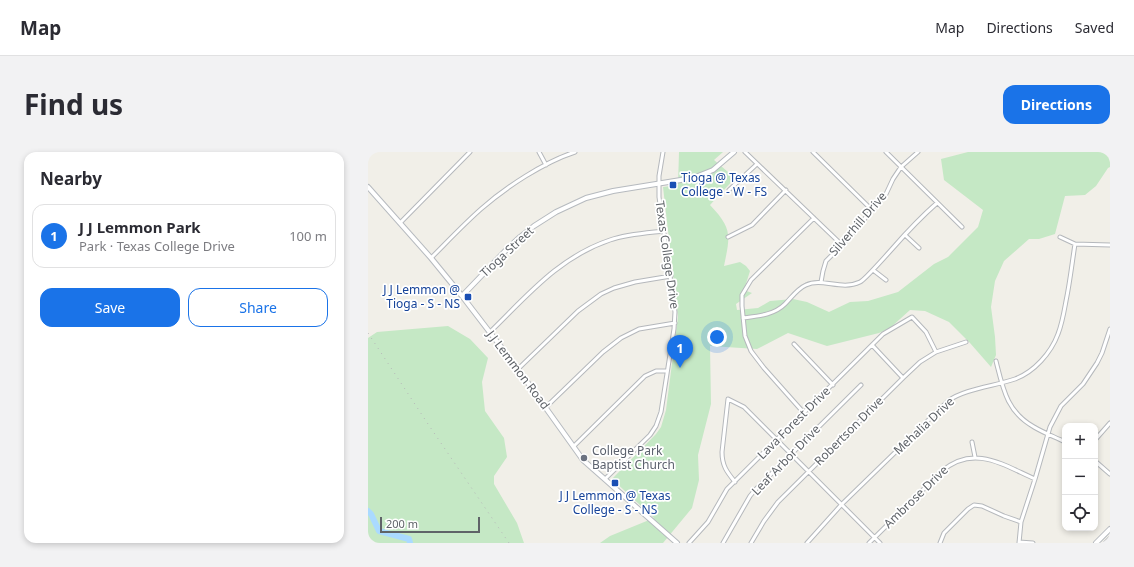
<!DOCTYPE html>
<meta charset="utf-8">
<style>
:root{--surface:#fff;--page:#f2f2f3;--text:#2b2b33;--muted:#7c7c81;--line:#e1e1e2;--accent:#1a73e8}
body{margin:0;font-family:"Noto Sans",sans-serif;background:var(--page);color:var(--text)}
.controls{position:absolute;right:12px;bottom:12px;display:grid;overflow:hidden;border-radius:8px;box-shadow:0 2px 6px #0003}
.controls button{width:36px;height:36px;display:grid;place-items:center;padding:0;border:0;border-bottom:1px solid var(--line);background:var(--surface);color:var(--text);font:20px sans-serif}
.scale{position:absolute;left:12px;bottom:10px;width:100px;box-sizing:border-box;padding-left:4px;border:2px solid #5f6368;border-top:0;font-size:11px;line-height:14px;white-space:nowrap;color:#5f6368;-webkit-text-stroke:3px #fff;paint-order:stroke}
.you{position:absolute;left:349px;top:185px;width:14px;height:14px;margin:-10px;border:3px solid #fff;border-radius:50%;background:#1a73e8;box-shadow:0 0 0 6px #1a73e833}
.badge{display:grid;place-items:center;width:26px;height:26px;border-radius:50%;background:var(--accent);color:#fff;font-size:13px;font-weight:700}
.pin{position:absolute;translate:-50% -33px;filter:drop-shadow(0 1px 2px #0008)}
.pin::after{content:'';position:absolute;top:21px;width:14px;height:12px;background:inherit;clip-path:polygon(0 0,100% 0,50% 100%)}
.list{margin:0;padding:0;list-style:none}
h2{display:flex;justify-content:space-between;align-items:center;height:52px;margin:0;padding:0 16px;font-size:17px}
h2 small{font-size:13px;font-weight:400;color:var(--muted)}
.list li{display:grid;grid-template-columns:26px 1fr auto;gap:12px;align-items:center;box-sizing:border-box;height:64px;margin:0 8px 8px;padding:0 8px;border:1px solid var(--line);border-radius:12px}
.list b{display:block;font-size:15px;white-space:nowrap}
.list p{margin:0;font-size:13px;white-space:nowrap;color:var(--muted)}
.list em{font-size:13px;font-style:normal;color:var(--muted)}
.actions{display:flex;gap:8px;padding:12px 16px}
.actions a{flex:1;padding:9px 0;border:1px solid var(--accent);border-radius:12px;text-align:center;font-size:14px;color:var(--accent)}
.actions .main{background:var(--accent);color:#fff}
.icon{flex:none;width:22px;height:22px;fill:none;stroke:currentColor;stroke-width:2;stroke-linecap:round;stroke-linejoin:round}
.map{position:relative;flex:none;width:742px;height:391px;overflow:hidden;border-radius:12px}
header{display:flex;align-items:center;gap:24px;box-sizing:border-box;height:56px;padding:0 20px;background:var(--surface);border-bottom:1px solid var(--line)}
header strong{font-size:19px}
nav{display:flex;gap:22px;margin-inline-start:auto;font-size:14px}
.intro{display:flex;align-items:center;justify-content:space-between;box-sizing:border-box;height:96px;padding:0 24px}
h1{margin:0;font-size:28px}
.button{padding:10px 18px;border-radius:12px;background:var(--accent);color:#fff;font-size:14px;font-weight:700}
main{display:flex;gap:24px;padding:0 24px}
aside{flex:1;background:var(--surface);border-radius:12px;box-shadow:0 2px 6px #0003}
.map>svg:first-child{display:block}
</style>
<header>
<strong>Map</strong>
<nav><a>Map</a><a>Directions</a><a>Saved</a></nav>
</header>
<div class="intro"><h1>Find us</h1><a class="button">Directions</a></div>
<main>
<aside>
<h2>Nearby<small></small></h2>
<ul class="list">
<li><span class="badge">1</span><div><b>J J Lemmon Park</b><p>Park · Texas College Drive</p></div><em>100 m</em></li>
</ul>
<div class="actions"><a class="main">Save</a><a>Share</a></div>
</aside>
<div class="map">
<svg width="742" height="391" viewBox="0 0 742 391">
<rect width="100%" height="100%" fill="#f1efe8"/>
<path fill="#c5e8c5" d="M311,0h44l-9,8 21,18 -25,27c23,24 20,31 14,61l16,-4 6,4 4,5 -6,19 8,3 -16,11 1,6 21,-2 12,-7 23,-2 14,3 22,10 21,-10 18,-1 30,-9 36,-28 14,-7 30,-30 5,-17 -39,-30 -3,-21 27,-7h142v15l-2,1 -12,18 -11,9 -20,1 -10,38 -16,5h-10l-25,22 -9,20 -4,26 4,30 1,18 -5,12 -21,-24 -21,-21 -24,-11 -15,-1 -20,18 -11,5 -52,13 -39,-13 -31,16 -47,-3 1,58 -13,51 1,25 -7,28 -29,35h-63l10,-7 44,-18 -42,-39 44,-45 5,-7 5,-17 12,-93 -15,-130 15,-2z
M80,174l22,13 18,19 -6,24 3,29 19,27 3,19 -13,19v8l23,39 7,20h-156v-205l9,-6z"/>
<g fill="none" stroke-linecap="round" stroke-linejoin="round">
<path stroke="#aadaff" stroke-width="6" d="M0,359l3,3 8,17 30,8 1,4"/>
<g stroke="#b5b8bc" stroke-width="5">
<path id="street" d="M171,0l7,13
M377,0l97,93
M445,0l59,58
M518,0l76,75
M361,38l28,-26
M32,71l70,-71
M537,83l14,13
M360,85l24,-12 34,-35
M692,85l15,7 35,1
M63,106c17,-17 33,-34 50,-49 25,-22 63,-47 94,-57
M505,118l13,10
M453,130l2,-11 3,-10 16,-16 44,-51 7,-15 8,-12 17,-15
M375,166c15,-2 31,-3 42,-14 7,-7 12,-15 21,-19 16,-8 35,6 54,-3 2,-1 5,-4 7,-6 9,-9 17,-18 25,-27 14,-16 29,-32 45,-46
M122,180c37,-36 69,-75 120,-92 17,-6 36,-7 54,-9
M426,192l39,41
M504,193l31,33
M628,209c7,28 11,51 38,66 10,6 21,10 31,15
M150,217l60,-58 23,-17 13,-6 21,-6 36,-6
M178,255l57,-55 18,-14 18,-9 36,-6
M436,261l-40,-45 -13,-17 -6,-15 -3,-30v-11l9,-15 63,-62
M727,288l15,-17
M604,290l3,15
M206,294l71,-70 11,-5h11
M727,309l15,13
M237,327l45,-44 6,-9 5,-14 13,-83 1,-17 -16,-115v-21l4,-24
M367,330c-8,-10 -13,-16 -13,-30l6,-53 16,8 136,136
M651,390l14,1
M321,391l19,-21 19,-33 156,-155 29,-17 14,15 10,20
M355,391l27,-47 5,-6 106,-105
M383,391l13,-22 14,-19 125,-124 17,-16 16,-10 30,-10
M439,391l35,-39 106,-103c16,-12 47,-15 67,-22 19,-7 36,-26 43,-45 4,-10 6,-22 8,-33 4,-19 6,-38 9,-57
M501,391l73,-72c32,-27 61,-6 93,8
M572,391l4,-10 24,-24 6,-4 8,1 22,10 17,6
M651,391l2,-21 14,-43 15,-52 11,-21 22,-22 14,-21 5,-10 8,-24"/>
</g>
<g stroke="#b6babf" stroke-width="6">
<path id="secondary" d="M0,35l63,71 31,38 56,73 65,91 94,83
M94,144l46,-48 12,-11 14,-11 22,-14 30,-14 27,-7 80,-13 20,-8 21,-18
M728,391l14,-14
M738,391l4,-4"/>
</g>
<use href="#street" stroke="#fff" stroke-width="3"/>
<use href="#secondary" stroke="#fff" stroke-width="4"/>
<path stroke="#b6b7b8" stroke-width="1" stroke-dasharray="1 5" stroke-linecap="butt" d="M0,181l60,91 81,119"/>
</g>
<g fill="#1a4fb4" stroke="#fff" stroke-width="1.5">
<rect x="301" y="29" width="8" height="8" rx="2"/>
<rect x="96" y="141" width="8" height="8" rx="2"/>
<rect x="243" y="327" width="8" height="8" rx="2"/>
</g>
<circle fill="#6b7280" stroke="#fff" stroke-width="1.5" cx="216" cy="306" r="4"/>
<g text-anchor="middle" stroke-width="3.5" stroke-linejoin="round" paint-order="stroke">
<g font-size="12" fill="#164399" stroke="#fff" text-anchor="start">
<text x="313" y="30">Tioga @ Texas<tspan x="313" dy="14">College - W - FS</tspan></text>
<text x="92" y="142" text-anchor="end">J J Lemmon @<tspan x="92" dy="14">Tioga - S - NS</tspan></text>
<text x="247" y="348" text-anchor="middle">J J Lemmon @ Texas<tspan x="247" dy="14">College - S - NS</tspan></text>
</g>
<g font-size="12" fill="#5f6368" stroke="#fff">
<text transform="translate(490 72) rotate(-49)" y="4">Silverhill Drive</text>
<text transform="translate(139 100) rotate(-43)" y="4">Tioga Street</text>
<text transform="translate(299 103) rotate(82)" y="4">Texas College Drive</text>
<text transform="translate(150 218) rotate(53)" y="4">J J Lemmon Road</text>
<text transform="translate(426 271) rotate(-45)" y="4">Lava Forest Drive</text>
<text transform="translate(556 274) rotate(-43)" y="4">Mehalia Drive</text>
<text transform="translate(481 279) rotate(-45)" y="4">Robertson Drive</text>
<text transform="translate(418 308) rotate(-46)" y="4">Leaf Arbor Drive</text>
<text transform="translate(548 345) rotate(-44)" y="4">Ambrose Drive</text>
</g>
<g font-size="12" fill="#5b616d" stroke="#fff" text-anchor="start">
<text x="224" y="303">College Park<tspan x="224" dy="14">Baptist Church</tspan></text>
</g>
</g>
</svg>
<div class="controls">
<button>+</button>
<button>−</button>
<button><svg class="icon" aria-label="locate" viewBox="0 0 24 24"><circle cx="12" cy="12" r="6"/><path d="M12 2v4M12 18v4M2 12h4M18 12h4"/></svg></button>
</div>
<div class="scale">200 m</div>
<div class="you"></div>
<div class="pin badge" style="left:312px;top:216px">1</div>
</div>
</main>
